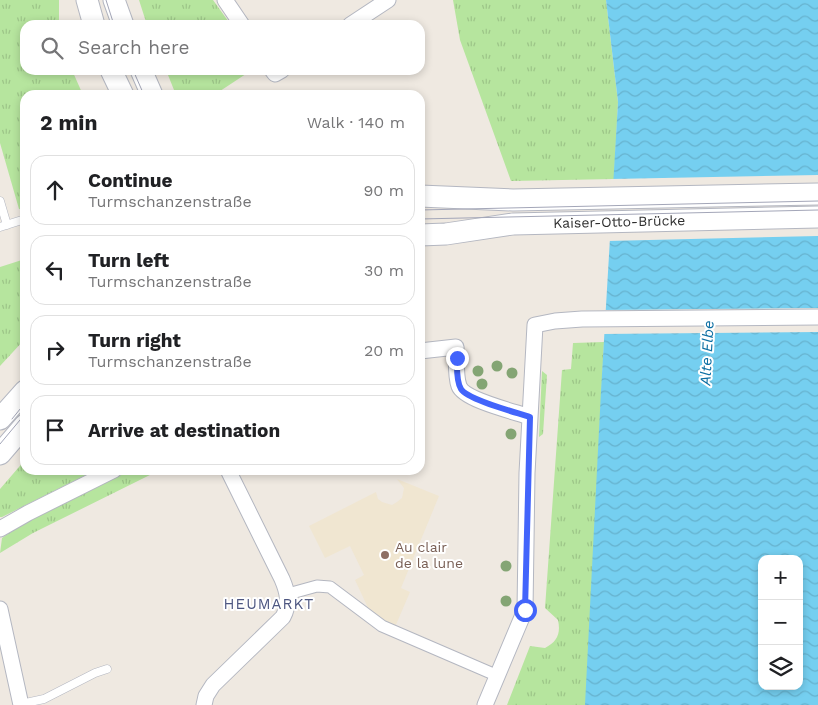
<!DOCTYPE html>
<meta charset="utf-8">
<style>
:root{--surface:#fff;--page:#f2f2f2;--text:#202124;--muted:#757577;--line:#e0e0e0}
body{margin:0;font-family:"Work Sans",sans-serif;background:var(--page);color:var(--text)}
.controls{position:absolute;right:15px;bottom:15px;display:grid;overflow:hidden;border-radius:10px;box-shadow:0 2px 8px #0003}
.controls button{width:45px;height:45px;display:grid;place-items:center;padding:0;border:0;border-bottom:1px solid var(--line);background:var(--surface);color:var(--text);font:25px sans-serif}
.stop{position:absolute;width:15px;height:15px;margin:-11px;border:4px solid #4264fb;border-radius:50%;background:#fff}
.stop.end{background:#4264fb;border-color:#fff;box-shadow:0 1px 5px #0008}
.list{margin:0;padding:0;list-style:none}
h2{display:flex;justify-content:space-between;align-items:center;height:65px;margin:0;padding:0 20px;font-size:21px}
h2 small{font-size:16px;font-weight:400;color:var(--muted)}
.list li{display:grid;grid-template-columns:32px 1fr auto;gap:15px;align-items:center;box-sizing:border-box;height:70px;margin:0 10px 10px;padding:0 10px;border:1px solid var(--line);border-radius:15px}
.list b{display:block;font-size:19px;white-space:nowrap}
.list p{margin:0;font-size:16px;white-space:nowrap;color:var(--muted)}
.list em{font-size:16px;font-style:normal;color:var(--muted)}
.icon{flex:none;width:28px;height:28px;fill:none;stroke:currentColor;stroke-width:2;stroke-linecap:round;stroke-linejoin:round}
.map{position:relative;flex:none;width:818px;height:705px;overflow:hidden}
.search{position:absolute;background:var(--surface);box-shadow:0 2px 8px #0003;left:20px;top:20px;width:405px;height:55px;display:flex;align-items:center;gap:12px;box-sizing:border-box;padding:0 18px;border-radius:15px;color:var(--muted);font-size:19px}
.panel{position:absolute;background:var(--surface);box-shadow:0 2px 8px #0003;left:20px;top:90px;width:405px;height:385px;border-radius:15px}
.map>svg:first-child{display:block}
</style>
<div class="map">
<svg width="818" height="705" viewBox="0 0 818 705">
<defs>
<pattern id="grass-tufts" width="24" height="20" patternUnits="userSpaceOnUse" patternTransform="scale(1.25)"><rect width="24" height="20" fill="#b6e59e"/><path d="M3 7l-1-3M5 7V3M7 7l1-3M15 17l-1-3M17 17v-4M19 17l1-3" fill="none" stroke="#9dc588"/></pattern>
<pattern id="water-waves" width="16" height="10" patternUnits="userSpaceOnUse" patternTransform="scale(1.25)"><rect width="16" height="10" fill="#75cff0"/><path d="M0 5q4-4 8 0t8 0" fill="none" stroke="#66b2ce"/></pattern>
</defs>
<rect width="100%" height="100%" fill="#efe9e1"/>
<path fill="#f0e6d1" d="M397,479l42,17 -38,92 9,4 -15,35 -25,-15 -15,-32 9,-5 -14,-29 -25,12 -16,-32 67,-34 2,7 4,3 10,3 5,-3 5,-4 2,-10z"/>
<path fill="url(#grass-tufts)" d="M0,0h59v25h-34v45h47l11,25h-58v115l-6,-1 -19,-66z
M139,0h74l18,25h-84z
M453,0h153l12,102 -4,77 -103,2 -51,-141z
M166,70h86l-38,25h-38z
M25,259v80l-25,27v-99z
M604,342l-18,360 -1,3h-78l23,-59 15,2c12,-6 16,-14 13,-28l-13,-12 17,-238 9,-1 2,-26z
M542,371l5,4 -4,59 -4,3z
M25,460v10h71l-94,47h-2v-28z
M131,470h29l-127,63 -33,20 2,-15 22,-15z"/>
<path fill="url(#water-waves)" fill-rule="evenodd" d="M606,0h212v705h-233l16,-314 17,-289zM762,559h37v127h-37z"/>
<path fill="#efe9e1" d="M818,175v61l-211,5 4,-62z
M818,308v24l-216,2 1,-24z"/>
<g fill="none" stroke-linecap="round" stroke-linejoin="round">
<g stroke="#b4b7c1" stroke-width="9">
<path id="service" d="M0,201l7,24
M0,227l22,-7
M21,704l23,-5 51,-26 12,-4"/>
</g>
<g stroke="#b4b7c1" stroke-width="13">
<path id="pedestrian" d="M288,594l29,-8 13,1 52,39 116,50"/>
</g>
<g stroke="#b4b7c1" stroke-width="17">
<path id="minor" d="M225,0l17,25
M350,25l38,-25
M272,70l3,4 7,-4
M420,351l36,-4c1,12 -1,28 3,39 5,14 57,26 71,31
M0,529l28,-16 86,-43
M0,609l21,96
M204,705l2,-9 7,-11 70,-68c7,-14 5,-24 -1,-38l-54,-109
M485,705l40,-95 2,-137 8,-148 20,-4 27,-2 236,-2"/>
</g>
<g stroke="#b4b7c1" stroke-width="23">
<g id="secondary">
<path d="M87,0l7,25"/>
<path d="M114,0l9,25"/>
<path d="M111,70l12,25"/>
<path d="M141,70l11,25"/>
<path d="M420,196l93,4 305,-6"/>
<path id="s1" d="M420,235l26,-1 67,-10 305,-7"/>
<path d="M0,419l25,-28"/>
<path d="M0,454l25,-29"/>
</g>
</g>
<use href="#service" stroke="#fff" stroke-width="8"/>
<use href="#pedestrian" stroke="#fff" stroke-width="11"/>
<use href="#minor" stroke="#fff" stroke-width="15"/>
<use href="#secondary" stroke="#fff" stroke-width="21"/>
<path stroke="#a3a6b8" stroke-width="1" d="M106,0l8,25
M133,70l11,25
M420,210l398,-9
M420,219l398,-9
M12,419l13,-16
M0,444l25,-30"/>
</g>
<g fill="#84a574">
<circle cx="497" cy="366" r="5.5"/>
<circle cx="478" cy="371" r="5.5"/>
<circle cx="512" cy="373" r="5.5"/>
<circle cx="482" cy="384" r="5.5"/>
<circle cx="511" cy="434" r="5.5"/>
<circle cx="506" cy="566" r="5.5"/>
<circle cx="506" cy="601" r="5.5"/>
</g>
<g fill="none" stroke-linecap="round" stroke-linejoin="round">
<path stroke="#4264fb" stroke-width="6" d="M457,358c0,9 -1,23 4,31 7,11 54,23 69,28l-5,193"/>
</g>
<circle fill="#8d6e63" stroke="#fff" stroke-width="2" cx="385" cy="555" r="5"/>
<g text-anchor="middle" stroke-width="4" stroke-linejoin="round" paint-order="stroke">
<g font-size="14" fill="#2e2e2e" stroke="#fff">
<text dy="5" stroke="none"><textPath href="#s1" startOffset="200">Kaiser-Otto-Brücke</textPath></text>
</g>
<g font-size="14" fill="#785e54" stroke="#fff" text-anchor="start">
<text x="395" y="552">Au clair<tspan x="395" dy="16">de la lune</tspan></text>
</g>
<g font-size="15" font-style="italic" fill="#0d6fa3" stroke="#fff">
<text transform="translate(707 353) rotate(-87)" y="5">Alte Elbe</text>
</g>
<g font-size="15" letter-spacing="1" fill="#4d5680" stroke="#fff">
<text x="269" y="609">HEUMARKT</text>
</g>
</g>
</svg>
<div class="controls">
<button>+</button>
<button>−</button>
<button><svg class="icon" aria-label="layers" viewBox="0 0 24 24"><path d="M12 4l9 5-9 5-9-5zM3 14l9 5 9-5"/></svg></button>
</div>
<div class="stop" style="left:525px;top:610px"></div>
<div class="stop end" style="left:457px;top:358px"></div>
<div class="search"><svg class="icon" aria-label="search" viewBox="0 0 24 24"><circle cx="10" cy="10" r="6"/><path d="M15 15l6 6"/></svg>Search here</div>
<section class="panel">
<h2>2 min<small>Walk · 140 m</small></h2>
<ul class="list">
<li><svg class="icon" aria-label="ahead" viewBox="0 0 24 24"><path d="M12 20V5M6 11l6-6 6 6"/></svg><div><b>Continue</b><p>Turmschanzenstraße</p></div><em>90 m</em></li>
<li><svg class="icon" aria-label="left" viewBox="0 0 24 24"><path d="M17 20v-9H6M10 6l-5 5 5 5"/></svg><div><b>Turn left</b><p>Turmschanzenstraße</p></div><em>30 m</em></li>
<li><svg class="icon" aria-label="right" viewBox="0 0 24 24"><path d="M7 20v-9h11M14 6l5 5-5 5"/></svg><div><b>Turn right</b><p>Turmschanzenstraße</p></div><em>20 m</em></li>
<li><svg class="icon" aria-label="arrive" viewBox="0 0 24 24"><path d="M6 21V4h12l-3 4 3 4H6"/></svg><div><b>Arrive at destination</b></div></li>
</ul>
</section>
</div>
